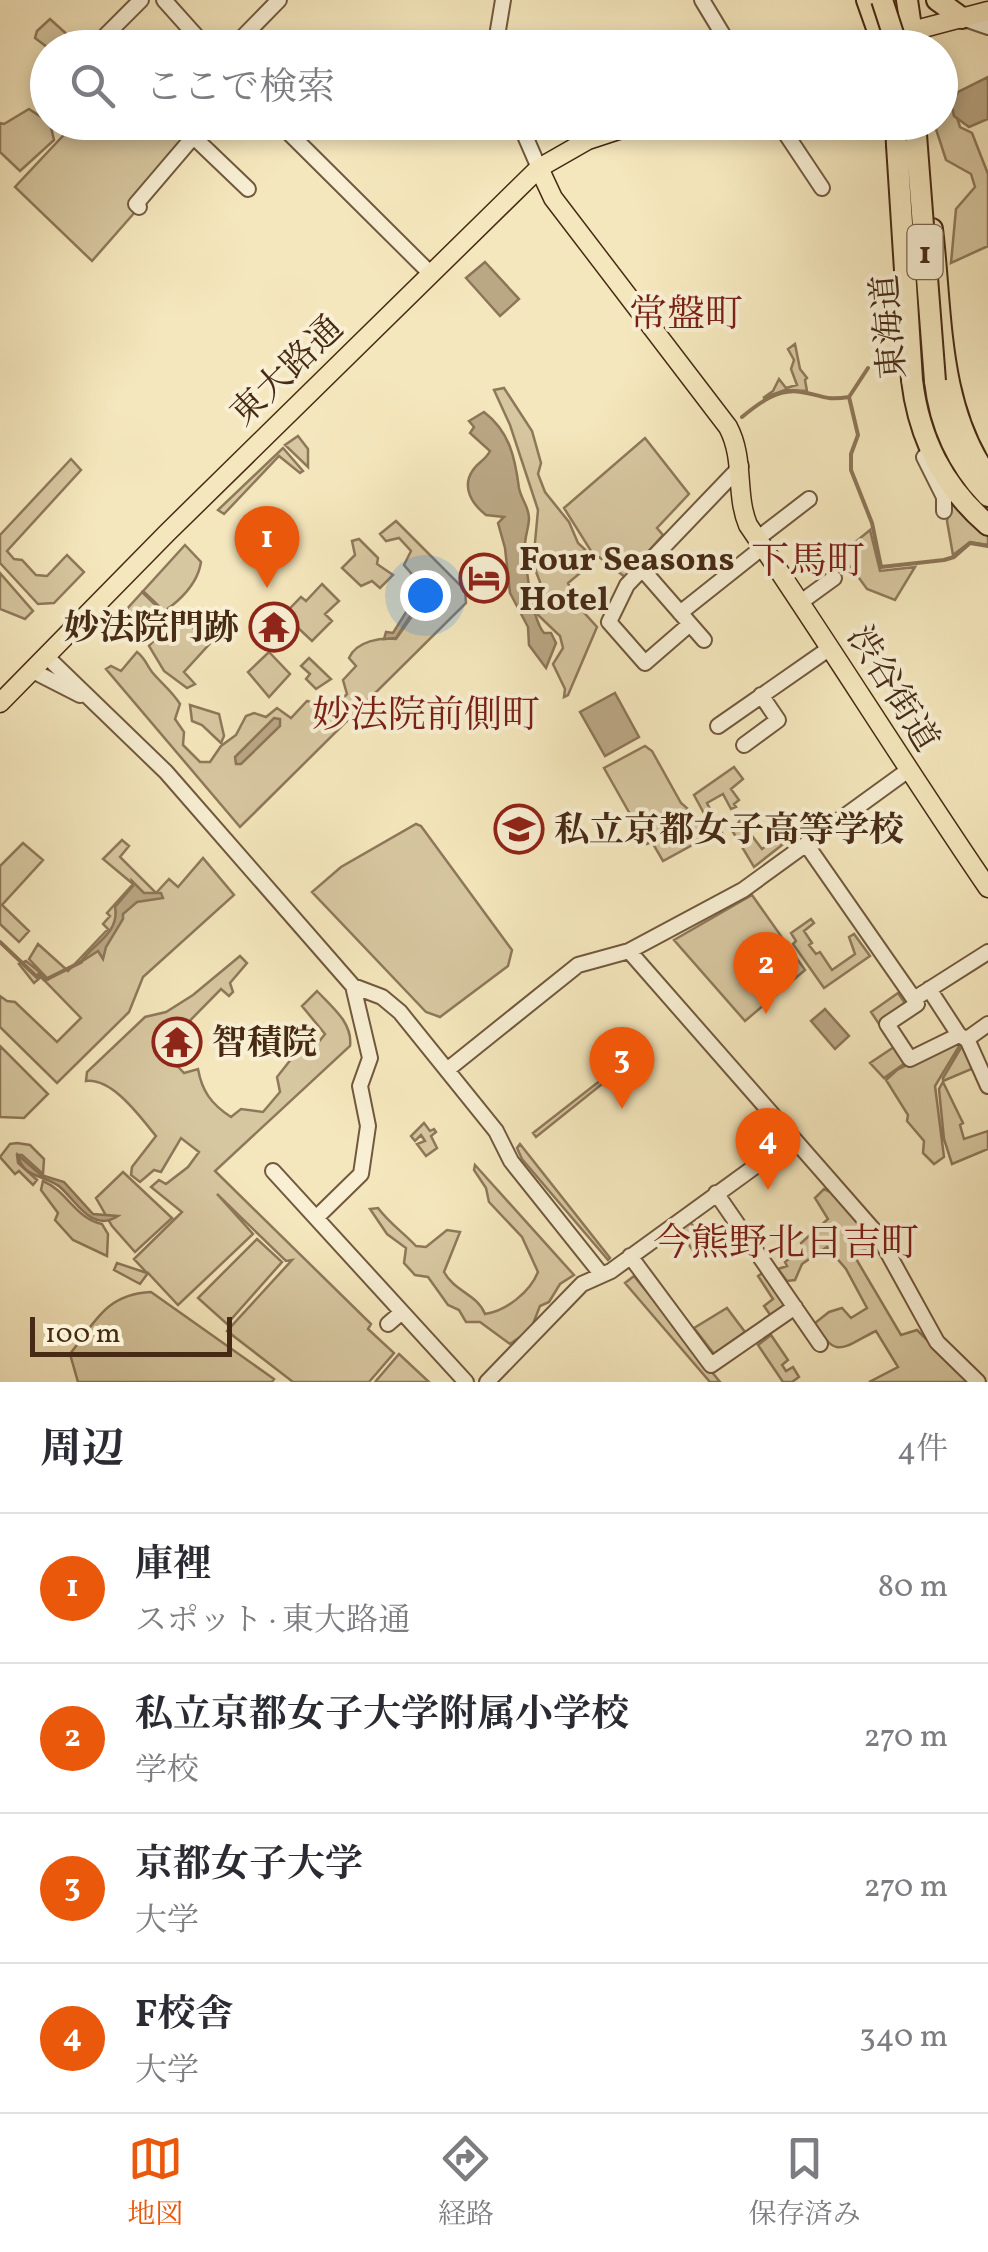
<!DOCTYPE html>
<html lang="ja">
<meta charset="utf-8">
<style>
:root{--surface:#fff;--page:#f2f2f3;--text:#2b2b33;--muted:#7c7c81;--line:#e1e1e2;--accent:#ea580c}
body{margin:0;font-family:Vollkorn,"Noto Serif JP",serif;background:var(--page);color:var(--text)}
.scale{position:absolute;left:30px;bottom:25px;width:202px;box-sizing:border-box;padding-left:10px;border:5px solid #462a14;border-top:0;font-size:28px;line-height:35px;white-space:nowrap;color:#462a14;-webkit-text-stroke:8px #f8efd4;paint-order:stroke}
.you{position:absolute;left:425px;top:595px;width:35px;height:35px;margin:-25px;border:8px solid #fff;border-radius:50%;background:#1a73e8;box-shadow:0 0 0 15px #1a73e833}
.badge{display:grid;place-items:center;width:65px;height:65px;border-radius:50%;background:var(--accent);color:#fff;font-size:32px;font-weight:700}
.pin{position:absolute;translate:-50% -82px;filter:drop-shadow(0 2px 5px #0008)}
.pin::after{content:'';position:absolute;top:52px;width:35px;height:30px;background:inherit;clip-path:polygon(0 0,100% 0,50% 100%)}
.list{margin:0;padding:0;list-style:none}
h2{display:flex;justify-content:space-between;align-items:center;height:130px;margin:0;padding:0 40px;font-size:42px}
h2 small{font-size:32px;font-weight:400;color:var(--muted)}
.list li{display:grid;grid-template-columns:65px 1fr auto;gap:30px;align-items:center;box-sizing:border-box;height:150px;padding:0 40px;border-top:2px solid var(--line)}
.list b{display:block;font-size:38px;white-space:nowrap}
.list p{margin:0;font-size:32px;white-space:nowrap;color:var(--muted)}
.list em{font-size:32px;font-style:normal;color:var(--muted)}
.icon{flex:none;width:55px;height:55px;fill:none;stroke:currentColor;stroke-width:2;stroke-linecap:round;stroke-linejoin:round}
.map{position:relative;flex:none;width:988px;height:1382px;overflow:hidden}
.search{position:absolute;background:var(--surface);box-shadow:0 5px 15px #0003;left:30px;right:30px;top:30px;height:110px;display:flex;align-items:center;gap:25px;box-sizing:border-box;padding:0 35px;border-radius:55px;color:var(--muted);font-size:38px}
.sheet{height:730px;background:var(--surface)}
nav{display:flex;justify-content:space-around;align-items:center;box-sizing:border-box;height:140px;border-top:2px solid var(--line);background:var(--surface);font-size:28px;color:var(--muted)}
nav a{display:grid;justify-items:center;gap:5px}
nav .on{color:var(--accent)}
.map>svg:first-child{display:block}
</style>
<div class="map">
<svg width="988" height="1382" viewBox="0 0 988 1382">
<rect width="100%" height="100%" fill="#f5e7bd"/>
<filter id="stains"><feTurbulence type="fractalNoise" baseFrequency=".002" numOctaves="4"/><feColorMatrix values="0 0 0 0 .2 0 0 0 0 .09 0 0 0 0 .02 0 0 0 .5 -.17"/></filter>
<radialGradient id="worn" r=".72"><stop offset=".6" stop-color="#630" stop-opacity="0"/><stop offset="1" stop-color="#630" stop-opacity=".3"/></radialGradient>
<path fill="#d7c7a0" stroke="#8e785a" stroke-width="2.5" d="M50,19l31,28h-34l-12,-9 2,-7z
M941,82h12l5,18 -4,8 6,19 12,6 16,41v72l-37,17 5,-54 19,-22 -4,-13 -25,-14 -12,-37 6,-1z
M29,109l21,14 4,17 -34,31 -20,-19v-29l4,1z
M75,123h92l18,16 -56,65 6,8 -43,49 -77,-74z
M795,344l5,25 7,9 -2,2 2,11 -22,-1 -22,8 10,-7 6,-12 7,9 11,-3 -6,-16 3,-9 -6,-11z
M504,388l28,43 9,32 -3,11 7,18 24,30 9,21 18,17 -28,23 11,24 18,20 -29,68 -4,2 1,-8 -12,-25 10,-16 -3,-12 -22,-21 2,-33 -7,-18 5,-54 -28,-85 -16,-35z
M298,436l10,13v18l-23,-22z
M645,438l44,56 -32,34 6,7 -38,42 -34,-26 -27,-43z
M283,448l20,23 -3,2 -21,-17 -55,58 -6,-4z
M71,459l10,11 -74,81 7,8 8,1 14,15 11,1 20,-21 17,17 -30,31 -16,1 -38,-41v-28z
M951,498l37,36v11l-18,-3 -17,13 -6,-34z
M396,521l69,69 1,13 -226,224 -134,-158 5,-3 10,5 16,-19c8,6 9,12 15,20 9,11 20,19 28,32l-5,15 9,13 -1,13 17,17h10l11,-16 15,-11 10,-19 8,-3 12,4 11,-9 14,10 16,-17 25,7 15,-14 -4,-14 13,-14 -7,-8c7,-17 33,-21 47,-19l34,-48 -1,-9 -6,-7 -6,5 -13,-15 7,-14 -12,-13 -13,3 -6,-7z
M870,530l10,41 35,-4 -20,33 -28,-11 -16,-22 5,-10 -3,-13z
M359,539l19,19 -1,6 16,11 -13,13 -8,-7 -11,5 -19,-18 13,-13 -3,-14z
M185,545l16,17c-4,27 -37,57 -64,58l-11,-10z
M0,573l33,38 -8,8 -25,-10z
M322,584l17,17 -14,13 7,7 -20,20 -17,-16 -14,14 -10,-11 30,-31 5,4z
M182,610l6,3 -3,4 20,22 5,-4 5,3 -31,34 11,12 -8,4 -23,-17 -15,-25z
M269,652l21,22 -21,23 -21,-25z
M309,658l22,21 -15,10 -10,-10 4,-5 -9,-8z
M190,705l29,9 5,22 -3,7 -19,-18 -10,-4z
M645,746l7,5 29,52 15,13 11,21 -44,24 -11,-19 -5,2 -43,-76z
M734,767l9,12 -12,10 8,11 -5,4 2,3 -5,2 -8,-15 -16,9 17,34 -5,4 -25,-46z
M740,820l22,29 15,-11 5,7 -28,22 -21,-35z
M416,824l5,2 91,124 -4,16 -68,51 -14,-5 -114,-120 29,-25z
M122,840l7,6 -9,11 36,36 13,-14 9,8 25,-29 31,37 -91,82 -14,35 -72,71 -57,-56v-31l7,5 8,1 42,40 24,-24 -40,-41 -7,6 -15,-19 7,-3 23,19 -20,-21 9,-15 30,27 40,-42 -5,-5 7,-8 -3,-3 26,-29 -30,-25z
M23,843l20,17 -41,45 27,26 -10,11 -19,-18v-58z
M752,895l53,75 -60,51 -71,-81z
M811,919l3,4 -10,8 8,12 -3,2 7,9 4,-2 12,18 23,-16 -6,-17 5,-3 16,22 -46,32 -31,-44 3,-3 -5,-8z
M240,956l7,7 -17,20 3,9 -4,4 -8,-7 -54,55 3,14 14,15 14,-4c4,22 13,35 33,48l10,-8 22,3 17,-20 -3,-15 15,-19 -11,-25 5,-4 24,24 15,-19 -23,-28 15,-15c15,16 36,32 33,55l-135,125 156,153 -3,5 26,24 -25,29h-76l-66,-51 65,-71 -6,1 -69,-67 36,40 -75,71 -30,-32 -8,11 -26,-14 3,-7 30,10 -13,-14 48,-47 -31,-25 8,-7 7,4 22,-17 11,-15 -18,-14 -20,34 -7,-2 -14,12 -9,-7 1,-8 24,-31c-16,-19 -43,-58 -70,-55l1,-9 58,-55 21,-5 27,-17z
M898,993l9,13 -28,18 -8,-12z
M954,1042l7,1 -26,43 9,71 -10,7 -11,-11 1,-12 -17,-20 1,-6 -22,-35 11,-10z
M897,1045l11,16 -24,17 -14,-15z
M0,1046l48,48 -24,24 -24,-1z
M962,1046l12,22 -31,13v-3z
M615,1069l2,3 -81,65 -3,-4z
M943,1082l20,41 -3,2 4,14 24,-8v18l-36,15 -8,-25 -5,-50z
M424,1123l6,8 4,-2 2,3 -5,4 6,12 -11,8 -9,-12 8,-3 -4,-6 -6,6 -4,-5z
M17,1143l13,2 14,14 -1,15 -21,-19h-5l1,8 19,17 -4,5 -14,-14 -4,3 -15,-17 10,-13z
M520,1144l90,114 -2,2 -86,-101 -5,-11z
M475,1165l99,110 -14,9 -11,18 -9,4 -9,23 -21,15 -30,-22h-14l-7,-12 -11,-5 -20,-28 -13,-2 -11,-12 2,-15 -19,-14 -17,-25 8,-1c12,16 25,24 38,38l10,1 21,-17 13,2 -16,40c11,20 33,22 41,42 21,-3 45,-22 53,-42l-16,-35 -33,-35 -3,-14 -12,-18z
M123,1172l49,46 -37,34 -23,-26 -16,-28z
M43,1181c24,10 33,38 59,43l6,10 -1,22 -34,-16 -18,-20 3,-7 -17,-23z
M824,1189c21,8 38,38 51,57h-6l-14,11 46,78 16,-5 53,52h-101l29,-15 -22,-36c-32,15 -40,31 -61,-8l14,-11 13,-4 9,10 16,-10 -21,-39 -19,-22 -25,17 -7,16 -8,1 -9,-12 9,-3 -2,-4 18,-14 -2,-5 27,-24 -13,-21z
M689,1221l22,26 -15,8 -18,-26z
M257,1239l25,23 -55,62 -29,-26z
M764,1272l23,33 -16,11 -7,-10 9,-7 -15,-23z
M634,1276l86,106h-10l-85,-99z
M151,1292l123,87 -2,3h-194l-8,-28c25,-32 36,-60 81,-62z
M727,1308l18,24 -31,22 -20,-26z
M771,1335l17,25 -6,5 4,6 7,-4 6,10 -7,5h-9l-25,-37z
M399,1354l30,28h-54z"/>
<path fill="#baa784" stroke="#8c7557" stroke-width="2.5" d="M988,77v42l-19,8 -15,-11 -3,-14 7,-10z
M485,262l34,37 -19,17 -34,-38z
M484,412c26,20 31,46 35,76 2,11 10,19 10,30 0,10 -5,20 -4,31 1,20 7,70 19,84h7l5,10 -10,25 -17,-23 -1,-18 -18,-34 -5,-45 -7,-25 6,-6 -18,-2c-14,-11 -25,-28 -13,-45 5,-8 12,-9 17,-19l-20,-18 4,-6 -5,-6z
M422,577l7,10 -33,51 -12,1 2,-7 7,1 25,-40z
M615,693l24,44 -34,19 -25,-44z
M274,718l6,1v7l-39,38h-5l-1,-7z
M132,881l12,12h17l2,5 -26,4 -14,12v5l-17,28 -3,12 -5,-8 -17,11c11,-18 39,-28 34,-55l18,-21z
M825,1009l24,27 -14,13 -24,-28z
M18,1155l23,20 23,7 29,32 25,2c-26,17 -41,-14 -58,-29 -14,-12 -38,-9 -42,-32z"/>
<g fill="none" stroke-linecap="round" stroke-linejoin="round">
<path stroke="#8c7557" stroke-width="4" d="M849,397l9,38 -7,19v16l21,53 9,44 63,-7 10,-3 16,-14 18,3
M742,417c17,-14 36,-29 59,-25 22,3 23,9 48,5l19,-29
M143,592l22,21
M172,619l16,3 17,16
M0,942l37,35 2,-3 6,6 36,-18"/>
<g stroke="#72593e" stroke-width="18">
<path id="minor" d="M164,0l43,48
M702,0l29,48
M962,18l26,9
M100,48l-3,-4 44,-44
M232,48l47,-48
M495,48l8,-48
M178,122l70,67
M278,122l153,152
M519,122l20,46
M778,122l44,66
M139,207l-3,-3 70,-82
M924,457l20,40v14
M757,539l52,-40
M642,569l62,71
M801,602l33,-24
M680,613l83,-66
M690,624l-45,39 -36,-41 18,-37 114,-119
M46,656l120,116 187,214 17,72 -10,28 8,40 -7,48 -45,44
M31,670l49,25
M718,726l112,-78
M744,745l34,-25 -17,-25
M806,844l108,155 74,-47
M629,951l249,284 59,107 41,40
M353,986l29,11 18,15 96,119 15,30 91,114
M929,989l30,46 7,4
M914,999l3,5 -30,20 23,35 49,-24
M988,1024l-21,15 21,47
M447,1070l131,-105 51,-14 114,-61 164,-119
M273,1171l193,211
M716,1193l104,151
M630,1256l81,109 84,-58
M388,1324l14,-12
M487,1382l95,-98 29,-13 164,-119"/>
</g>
<g stroke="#462a14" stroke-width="21">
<path id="major" d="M869,48l43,-17 76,-20
M539,168l14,30 175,229c17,32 7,67 20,98 82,120 158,243 240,363
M0,703l167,-170 372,-365 49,-28 55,-18"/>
</g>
<g stroke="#462a14" stroke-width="24">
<path id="highway" d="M867,0l17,48
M907,0l7,48
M937,0l25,18
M896,122l1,23
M932,229c10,83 5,177 56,248
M912,380c7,59 31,106 76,145
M935,381c5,44 23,83 53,115"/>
</g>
<use href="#minor" stroke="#f8efd4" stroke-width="14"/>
<use href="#major" stroke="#f5e7bd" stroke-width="18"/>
<use href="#highway" stroke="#f5e7bd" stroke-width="20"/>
<g stroke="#462a14" stroke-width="24" stroke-linecap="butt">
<path id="highway-bridge" d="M882,0l14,43
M915,122l20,259
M897,145l15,235"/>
</g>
<use href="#highway-bridge" stroke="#f5e7bd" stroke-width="20"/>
</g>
<defs>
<g id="hotel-ring" transform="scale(2.5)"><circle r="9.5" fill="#f8efd4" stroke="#8f2418" stroke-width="1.5"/><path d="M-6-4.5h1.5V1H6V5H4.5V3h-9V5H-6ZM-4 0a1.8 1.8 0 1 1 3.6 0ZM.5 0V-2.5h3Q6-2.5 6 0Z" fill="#8f2418"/></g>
<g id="temple-ring" transform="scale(2.5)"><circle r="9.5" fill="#f8efd4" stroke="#8f2418" stroke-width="1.5"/><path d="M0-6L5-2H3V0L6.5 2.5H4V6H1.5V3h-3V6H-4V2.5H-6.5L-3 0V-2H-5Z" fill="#8f2418"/></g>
<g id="school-ring" transform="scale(2.5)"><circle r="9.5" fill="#f8efd4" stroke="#8f2418" stroke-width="1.5"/><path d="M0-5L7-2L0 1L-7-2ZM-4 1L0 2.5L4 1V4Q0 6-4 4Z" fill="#8f2418"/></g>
</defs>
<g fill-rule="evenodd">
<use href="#hotel-ring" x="484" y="578"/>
<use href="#temple-ring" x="274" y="627"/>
<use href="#school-ring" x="519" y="829"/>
<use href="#temple-ring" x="177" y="1042"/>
</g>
<g text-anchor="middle" stroke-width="8" stroke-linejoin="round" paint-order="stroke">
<rect fill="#f8efd4" stroke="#7b654e" stroke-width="2.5" x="907.5" y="225" width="35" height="54" rx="8"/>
<g font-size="32" font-weight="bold" fill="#462a14">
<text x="925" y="263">1</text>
</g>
<g font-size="35" fill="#462a14" stroke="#f8efd4">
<text transform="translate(888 327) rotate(-95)" y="12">東海道</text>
<text transform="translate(286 370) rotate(-44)" y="12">東大路通</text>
<text transform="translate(894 688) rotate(58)" y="12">渋谷街道</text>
</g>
<g font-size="35" font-weight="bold" fill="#462a14" stroke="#f8efd4" text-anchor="start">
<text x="519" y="570">Four Seasons<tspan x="519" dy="40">Hotel</tspan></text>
<text x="239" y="639" text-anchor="end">妙法院門跡</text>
<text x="554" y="841">私立京都女子高等学校</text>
<text x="212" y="1054">智積院</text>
</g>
<g font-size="38" fill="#7a1f14" stroke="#f8efd4">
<text x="686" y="326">常盤町</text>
<text x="808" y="573">下馬町</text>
<text x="426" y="727">妙法院前側町</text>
<text x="786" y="1255">今熊野北日吉町</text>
</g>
</g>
<rect width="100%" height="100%" filter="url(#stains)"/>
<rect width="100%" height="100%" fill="url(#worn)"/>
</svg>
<div class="scale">100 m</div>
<div class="you"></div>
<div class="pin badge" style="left:267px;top:588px">1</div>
<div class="pin badge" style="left:766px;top:1014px">2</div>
<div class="pin badge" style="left:622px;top:1109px">3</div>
<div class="pin badge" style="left:768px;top:1190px">4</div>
<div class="search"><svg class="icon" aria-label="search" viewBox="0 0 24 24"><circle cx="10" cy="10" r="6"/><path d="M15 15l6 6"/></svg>ここで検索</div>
</div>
<section class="sheet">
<h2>周辺<small>4件</small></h2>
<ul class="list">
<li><span class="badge">1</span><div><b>庫裡</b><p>スポット · 東大路通</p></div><em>80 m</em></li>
<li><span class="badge">2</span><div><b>私立京都女子大学附属小学校</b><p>学校</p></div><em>270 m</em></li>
<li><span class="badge">3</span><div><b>京都女子大学</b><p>大学</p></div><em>270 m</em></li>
<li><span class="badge">4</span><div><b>F校舎</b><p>大学</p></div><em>340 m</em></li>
</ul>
</section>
<nav>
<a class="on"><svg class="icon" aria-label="map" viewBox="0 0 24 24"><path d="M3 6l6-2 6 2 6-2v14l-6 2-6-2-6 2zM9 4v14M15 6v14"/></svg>地図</a>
<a><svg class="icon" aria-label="directions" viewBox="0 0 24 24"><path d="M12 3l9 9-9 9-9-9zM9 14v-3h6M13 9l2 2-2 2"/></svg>経路</a>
<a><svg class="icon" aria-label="saved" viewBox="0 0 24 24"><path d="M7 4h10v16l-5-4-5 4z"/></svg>保存済み</a>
</nav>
